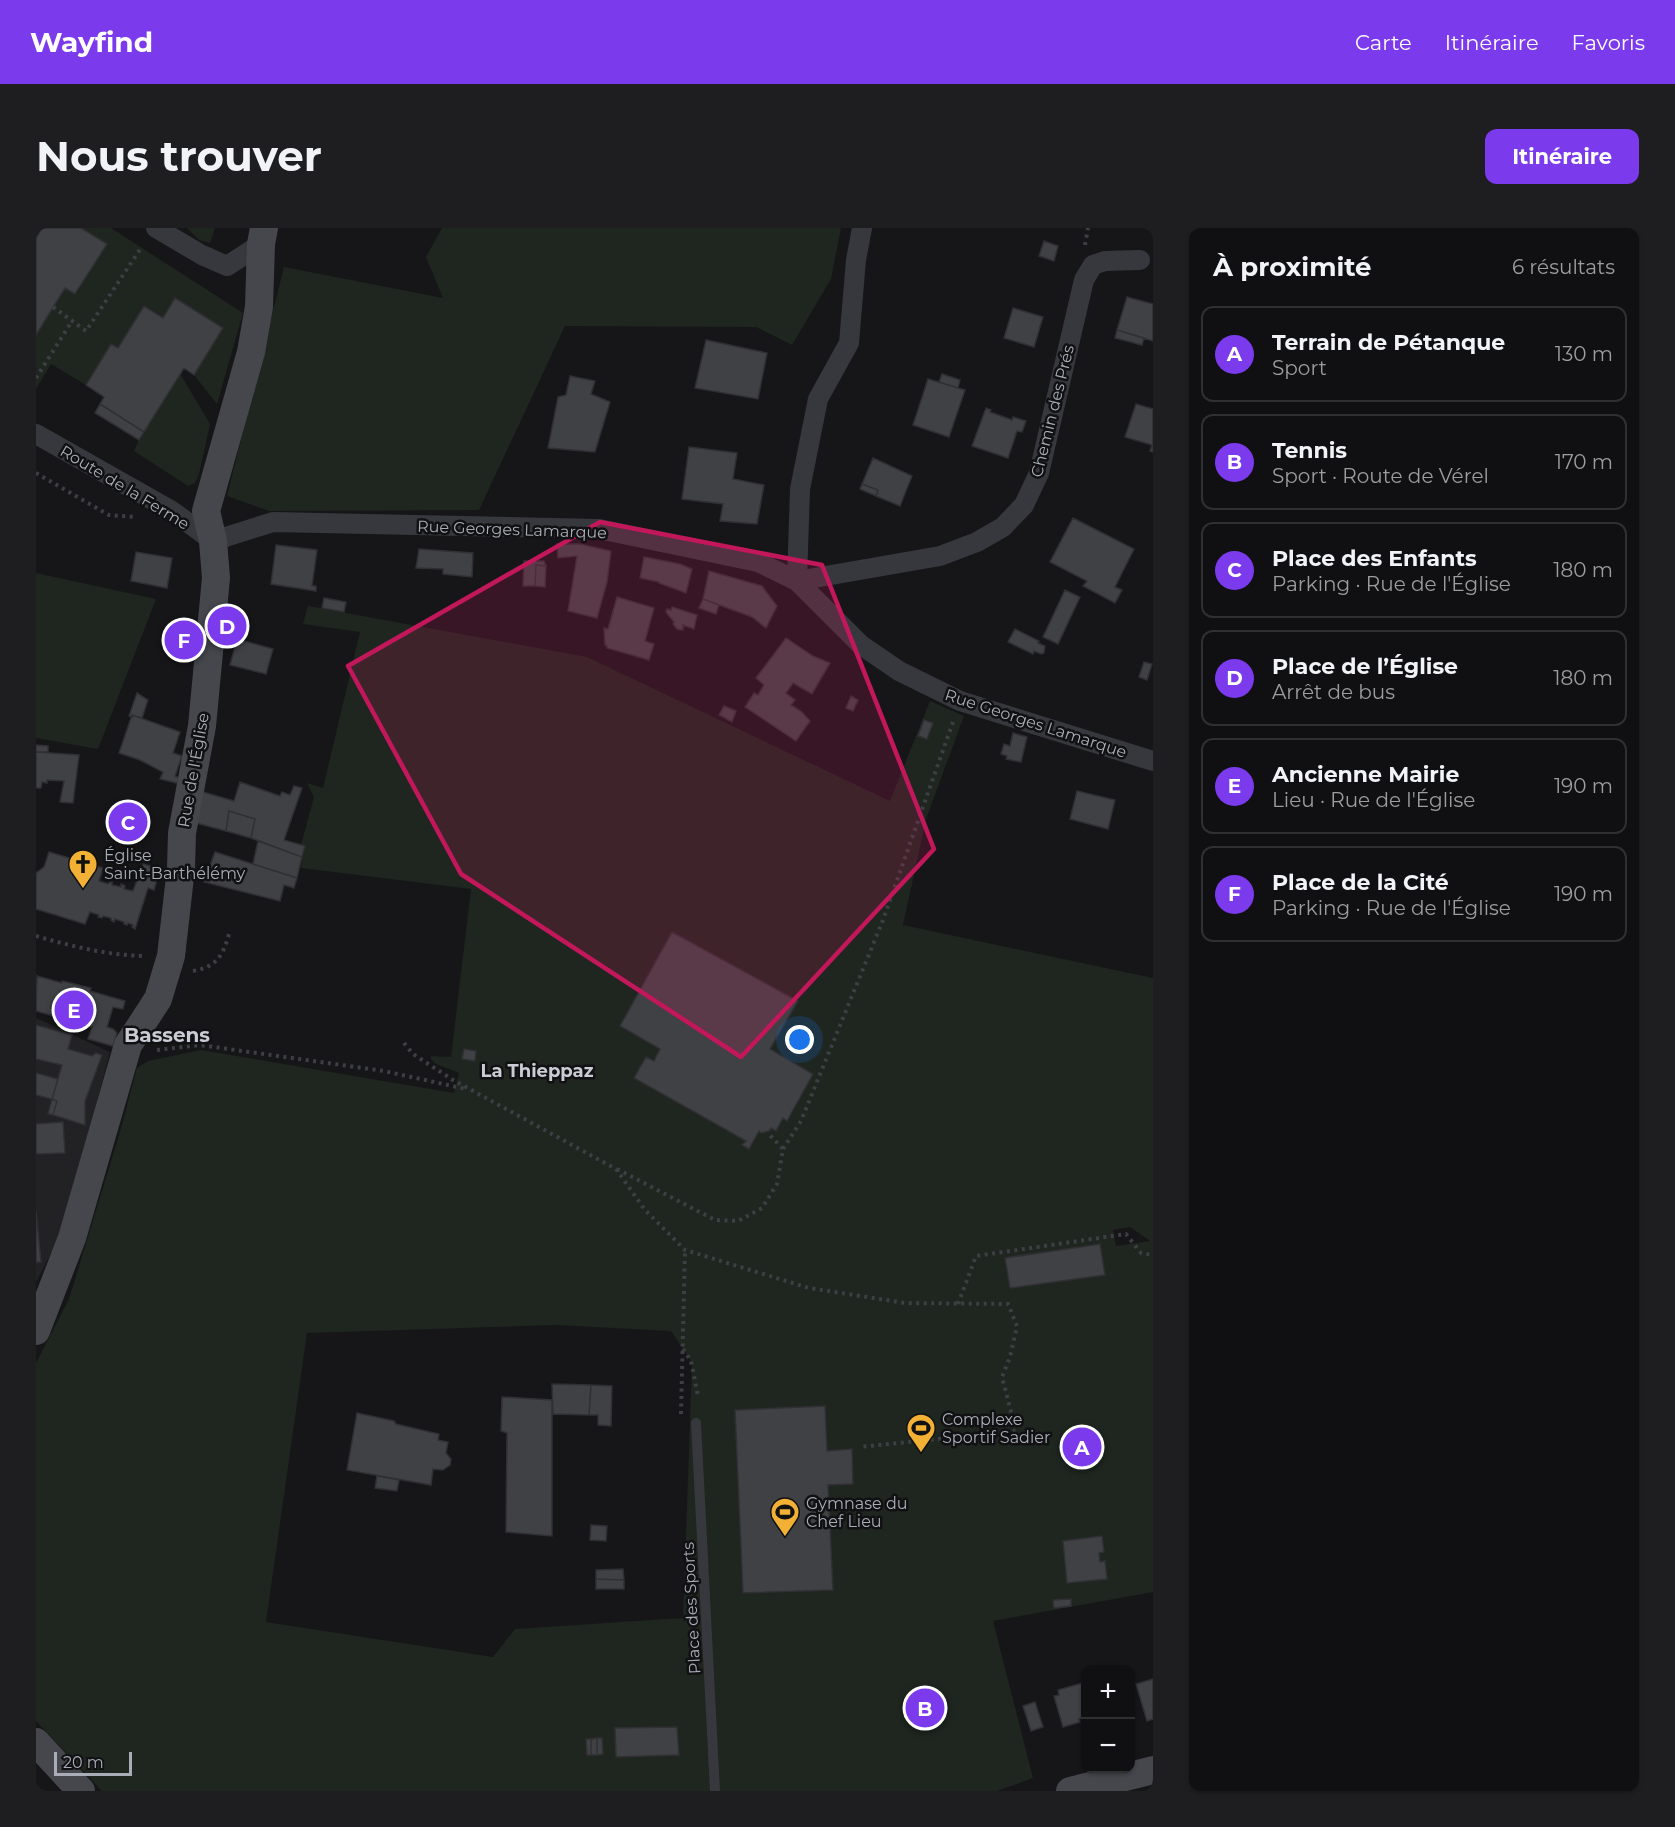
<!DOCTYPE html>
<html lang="fr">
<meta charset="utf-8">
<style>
:root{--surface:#101012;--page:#1e1e20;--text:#f1f3f6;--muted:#9c9d9f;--line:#303032;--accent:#7c3aed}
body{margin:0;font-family:Montserrat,sans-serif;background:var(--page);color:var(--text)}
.controls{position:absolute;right:18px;bottom:18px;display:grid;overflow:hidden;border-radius:12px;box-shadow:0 2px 4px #0004}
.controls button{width:54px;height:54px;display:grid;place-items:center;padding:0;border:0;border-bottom:2px solid var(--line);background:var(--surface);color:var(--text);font:30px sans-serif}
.scale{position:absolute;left:18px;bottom:15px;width:78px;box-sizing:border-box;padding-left:6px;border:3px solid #a8adb8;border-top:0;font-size:16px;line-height:21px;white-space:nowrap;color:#a8adb8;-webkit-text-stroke:4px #111113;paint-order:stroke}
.you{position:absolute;left:764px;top:812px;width:21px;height:21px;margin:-15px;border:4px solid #fff;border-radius:50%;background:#1a73e8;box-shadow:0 0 0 9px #1a73e833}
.badge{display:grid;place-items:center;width:39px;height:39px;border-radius:50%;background:var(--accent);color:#fff;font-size:20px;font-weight:700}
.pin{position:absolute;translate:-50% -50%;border:3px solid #fff;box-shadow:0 2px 6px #0006}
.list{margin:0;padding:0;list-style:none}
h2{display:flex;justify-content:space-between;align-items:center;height:78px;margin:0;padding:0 24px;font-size:26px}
h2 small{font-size:20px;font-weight:400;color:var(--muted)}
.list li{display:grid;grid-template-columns:39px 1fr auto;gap:18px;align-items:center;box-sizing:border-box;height:96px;margin:0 12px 12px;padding:0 12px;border:2px solid var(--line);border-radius:12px}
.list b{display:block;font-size:22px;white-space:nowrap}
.list p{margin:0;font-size:20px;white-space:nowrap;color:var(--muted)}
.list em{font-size:20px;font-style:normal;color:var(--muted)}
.map{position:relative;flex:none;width:1117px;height:1563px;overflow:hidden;border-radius:12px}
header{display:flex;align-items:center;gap:36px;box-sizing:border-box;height:84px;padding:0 30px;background:var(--accent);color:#fff}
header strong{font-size:28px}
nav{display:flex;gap:33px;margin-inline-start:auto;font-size:21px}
.intro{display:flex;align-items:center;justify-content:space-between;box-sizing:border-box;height:144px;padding:0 36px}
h1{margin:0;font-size:42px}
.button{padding:15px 27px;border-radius:12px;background:var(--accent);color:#fff;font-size:21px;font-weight:700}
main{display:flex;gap:36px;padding:0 36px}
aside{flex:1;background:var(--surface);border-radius:12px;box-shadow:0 2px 4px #0004}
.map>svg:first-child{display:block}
</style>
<header>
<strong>Wayfind</strong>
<nav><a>Carte</a><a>Itinéraire</a><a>Favoris</a></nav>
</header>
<div class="intro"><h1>Nous trouver</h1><a class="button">Itinéraire</a></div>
<main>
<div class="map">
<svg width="1117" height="1563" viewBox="0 0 1117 1563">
<rect width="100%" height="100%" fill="#161618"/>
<path fill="#222225" d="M0,790l74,34 -47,179 -27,51z"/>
<path fill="#1e261f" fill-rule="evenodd" d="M45,0h30l132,85 -26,91 -23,-29 -19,-77 -12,20 -19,-12 -26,42 -7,-3 -25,40 -35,-21 -15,25v-54l29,-47 11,6 31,-50z
M151,0h28l-5,15 -11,-3z
M406,0h399l-10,51 -39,66 -36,-18 -191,-1 -86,184 -210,1 -42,-15 57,-229 159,31 -17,-41z
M143,144l31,52 -11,50 -4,9 -7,3 -54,-35 5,-11z
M0,345l120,26 -58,150 -62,-11z
M272,378l279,51 303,144 40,-100 34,15 -38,103 -23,106 250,53v614l-160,29 40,157 -36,13h-895l-66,-70v-358l33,-64 51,-167 17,-64 11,-7 53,-11 253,43 5,-20 -23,-9 -5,-5v-3l20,1 20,-168 -170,-21 4,-22 -4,-1 13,-48 -7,-14 16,5 37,-156 -57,-8zM636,704l98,117 43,25 -25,46 -5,-2 -7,13 -5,-3 -2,3 -8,2 -2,-2 -10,18 -6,-4 2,-4 -110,-62 19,-18 6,-12 -40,-23zM1094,999l19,13 1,1 -34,5 -3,-16zM520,1097l115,6 20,30 1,6 -9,251 -168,11 -22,28 -227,-35 41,-289z"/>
<path fill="#404145" stroke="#303034" stroke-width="1.5" d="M6,0h39l26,16 -32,50 -10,-6 -29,47v-97z
M1008,13l14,5 -4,15 -15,-5z
M1091,69l26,7v37l-36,-11z
M139,70l48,30 -29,47 -10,-7 -40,64 -44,-28 4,-7 -18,-12 25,-41 7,4 26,-42 19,12z
M977,80l30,9 -9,30 -30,-9z
M1081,102l27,8 -2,7 -27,-7z
M670,112l61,13 -9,46 -63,-11z
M906,146l18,6 -2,8 -19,-6z
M534,148l25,5 -4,13 19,8 -15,50 -47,-4 10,-51 8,-2z
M892,151l37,11 -16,47 -36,-12z
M64,176l44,28 -5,8 -44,-27z
M1100,176l17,5v43l-3,-1 2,-6 -27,-8z
M950,180l5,2 -1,2 22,8 1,-3 13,4 -4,11 -5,-1 -9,27 -36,-12z
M653,219l48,6 -4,26 31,6 -7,39 -37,-3 3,-17 -41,-5z
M837,230l39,18 -12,30 -24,-10 2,-6 -16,-6z
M826,256l16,6 -2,6 -16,-7z
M1037,290l61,31 -19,38 7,3 -7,13 -32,-17 4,-5 -37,-19z
M521,316h23l31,7 -4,31 -10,36 -29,-7 9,-55 -19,2z
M240,317l41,5 -5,36h4v5l-45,-7z
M383,321l54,4 -1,24 -29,-3v-5l-27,-1z
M100,324l36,6 -5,30 -36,-7z
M608,329l36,7 12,5 -6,24 -27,-10v-1l-19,-4z
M488,333h20l2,5 -10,-1 -1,21h-12z
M500,337l10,1 -1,21 -10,-1z
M673,343l53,15 15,20 -11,22 -14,-11 -49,-18z
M1029,362l15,7 -22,47 -15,-7z
M581,369l37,11 -9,33 9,3 -5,16 -42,-12v-2l-2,-1 -1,-17 4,1z
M288,370l22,4 -2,10 -22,-4z
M667,371l16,6 -3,9 -17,-6z
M636,379l25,8 -3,14 -11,-4v5l-6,-1 -4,-5 1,-2 -8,-10 1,-3 4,1z
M979,401l24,12 -1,2 7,3 -1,7 -3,1 -7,-3 -1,3 -25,-12z
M750,410l27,18 17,7 -18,31 -19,-11 -7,10 9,7 -4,5 11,7 8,9 -14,20 -51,-34 9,-14 4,2 6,-10 -8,-7z
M201,411l36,10 -7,25 -36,-9z
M1108,434l8,2 -5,16 -8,-3z
M101,465l11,7 -6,18 -10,-3v2l-3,-1z
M815,468l7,4 -5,11 -7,-3z
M688,478l12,5 -4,11 -13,-7z
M96,487l48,17 -7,21 9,3 -7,20 4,2 -2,5 -17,-4 3,-7 -23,-12 -21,-7z
M888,492l9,3 -6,16 -9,-3z
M977,505l14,4 -6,25 -15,-3 1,-3 -6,-2 3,-10 6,2z
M0,517l12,1v6h-12z
M0,524l43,3 -6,48 -13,-1 4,-21 -17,-1v3l-5,-1 -1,6h-5z
M204,554l40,14 2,-4 8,3 4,-9 8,2 -18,52 21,6 -3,11 -51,-19 4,-19 -26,-8 -3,20 -30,-8 7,-31 31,9z
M1041,563l38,9 -7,29 -38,-10z
M193,583l26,8 -4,19 -25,-7z
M222,613l44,16 -5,21 -44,-14z
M13,624l54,16 -4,13 9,3 2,-2h2v3l9,2v-3l4,2 -1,3 9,2 10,-27 17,5 -6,21 -6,-2 -13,41 -3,-2 1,-2 -5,-2 -1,2 -3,-1v-2l-9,-3 -1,3 -3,-2v-2l-8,-2 -1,2 -4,-1 1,-2 -9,-3 -5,12 -49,-15v-36l8,-6z
M179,624l82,26 -3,10 -10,-3 -4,16 -76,-19z
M636,704l126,69 -28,48 43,25 -26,47 -4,-3 -7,13 -5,-3 -2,3 -8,2 -2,-2 -10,18 -7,-4 4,-4 -112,-63 12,-21 8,4 6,-12 -40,-23z
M1,748l25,7v-2l29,7 -1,3 35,10 -2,8 -10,-2 -6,20 6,2 4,4 -4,13 -25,-7 4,-12 -56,-16z
M0,797l36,10 -4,14 24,7 4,-3 6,2 -17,46v24l-32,-10 4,-14 -5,-2 10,-34 -26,-6z
M428,821l12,2 -1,10 -13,-2z
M0,845l22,6 -6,20 -16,-4z
M16,871l5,2 -4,14 -5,-1z
M27,894l2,31 -29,1v-30z
M0,983l5,51h-5z
M1064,1016l5,31 -95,13 -5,-30z
M516,1156l39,1 -2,30 -36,-1z
M555,1157l21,1 -1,40 -13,-1v-10h-9z
M466,1169l50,3v136l-46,-4 1,-99 -6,-2z
M789,1178l2,45 25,-2 1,35 -25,1 5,105 -90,3 -8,-183z
M321,1185l37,8 2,3 43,10 -1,6 10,2 -2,11 5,6 -1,6 -7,5 -10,-1 -2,16 -84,-15z
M341,1248l22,4 -2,11 -22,-3z
M555,1297l16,1 -1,15 -16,-1z
M1066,1308l2,16 -5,1 1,9 5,-1 2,18 -40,4 -4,-42z
M587,1341l1,11 -28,-1v-9z
M560,1351l28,1v9h-28z
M1035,1371v7l-17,2 -1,-8z
M1117,1451v40l-6,2 -11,-37z
M1050,1454v35l-7,2 1,3 -17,5 -9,-31 5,-1 -1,-5z
M999,1474l8,25 -12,4 -8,-25z
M641,1499l2,28 -63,2 -1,-29z
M561,1510h5l1,16 -6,1z
M561,1510v17h-6v-16z
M550,1511h5v16h-4z"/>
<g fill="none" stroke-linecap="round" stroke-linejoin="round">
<path stroke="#3d3f44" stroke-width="4" stroke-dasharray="3 4.5" stroke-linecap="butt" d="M1049,17l3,-17
M17,79l33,24 55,-83
M0,150l36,-57
M0,245l73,42 26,2
M0,708c35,10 70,19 107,20
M157,743c24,-4 30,-16 36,-37
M368,815l9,11 40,26 163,89 29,41 40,40 124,38 96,15 103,1 9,22 -7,31 -8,20 14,54 -157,16
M121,822l43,-5 184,26 82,18
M747,921l18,-28 82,-201 70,-198
M581,941l98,51 23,1 24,-13 15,-24 6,-35 -15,-16
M922,1076l18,-48 150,-22 15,19 12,2
M647,1121l8,12 7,35
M645,1186l4,-164"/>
<path stroke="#37383d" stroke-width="10" d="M660,1195l19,368"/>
<path stroke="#37383d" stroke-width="20" d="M120,0l46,27 25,11 34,-22
M826,0l-6,32 -7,83 -31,56 -18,90 -3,92 143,-25 37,-14 26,-15 21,-22 15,-32 45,-193 9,-15 12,-4 35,-1
M0,206l136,77 41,30 60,-19 326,7 159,33 39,19 64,64 38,26 61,30 193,60"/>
<path stroke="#45474d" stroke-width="28" d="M0,1103l36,-93 56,-193 30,-46 13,-43 10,-88 1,-35 20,-107 14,-148 -3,-37 -7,-30 45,-159 8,-45 2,-63 3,-16
M0,1514l45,49
M1034,1563l83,-21"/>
</g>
<path fill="#c2185b" fill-opacity="0.2" stroke="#c2185b" stroke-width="4.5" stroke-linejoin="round" d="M564,294l222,43 112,284 -193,208 -280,-183 -113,-208z"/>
<defs>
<g id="church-pin" transform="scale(1.5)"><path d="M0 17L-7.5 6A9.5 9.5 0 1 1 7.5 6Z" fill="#f2b134" stroke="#111113"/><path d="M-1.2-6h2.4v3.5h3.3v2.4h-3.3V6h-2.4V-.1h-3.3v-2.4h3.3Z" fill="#111"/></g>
<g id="stadium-pin" transform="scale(1.5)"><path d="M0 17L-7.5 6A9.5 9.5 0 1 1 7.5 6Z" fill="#f2b134" stroke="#111113"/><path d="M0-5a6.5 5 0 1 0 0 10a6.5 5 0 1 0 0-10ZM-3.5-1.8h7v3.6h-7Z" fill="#111"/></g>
</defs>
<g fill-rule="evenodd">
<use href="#church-pin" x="47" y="636"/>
<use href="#stadium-pin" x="885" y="1200"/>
<use href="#stadium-pin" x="749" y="1284"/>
</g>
<g text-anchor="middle" stroke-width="5" stroke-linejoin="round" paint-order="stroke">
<g font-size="16" fill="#a8adb8" stroke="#111113">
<text transform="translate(1016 183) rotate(-76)" y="6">Chemin des Prés</text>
<text transform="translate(89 259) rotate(31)" y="6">Route de la Ferme</text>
<text transform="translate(476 301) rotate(2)" y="6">Rue Georges Lamarque</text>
<text transform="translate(1000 495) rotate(18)" y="6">Rue Georges Lamarque</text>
<text transform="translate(157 542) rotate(-80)" y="6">Rue de l'Église</text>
<text transform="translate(655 1380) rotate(-93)" y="6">Place des Sports</text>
</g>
<g font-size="16" fill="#a8adb8" stroke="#111113" text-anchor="start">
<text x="68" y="633">Église<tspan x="68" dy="18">Saint-Barthélémy</tspan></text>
<text x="906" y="1197">Complexe<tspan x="906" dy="18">Sportif Sadier</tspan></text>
<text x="770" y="1281">Gymnase du<tspan x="770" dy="18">Chef Lieu</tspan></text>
</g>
<g font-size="18" font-weight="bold" fill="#c9ccd4" stroke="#111113">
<text x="501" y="849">La Thieppaz</text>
</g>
<g font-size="20" font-weight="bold" fill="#c9ccd4" stroke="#111113">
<text x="131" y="814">Bassens</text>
</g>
</g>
</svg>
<div class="controls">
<button>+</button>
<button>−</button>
</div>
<div class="scale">20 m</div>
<div class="you"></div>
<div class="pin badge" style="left:1046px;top:1219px">A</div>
<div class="pin badge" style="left:889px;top:1480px">B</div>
<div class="pin badge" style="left:92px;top:594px">C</div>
<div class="pin badge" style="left:191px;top:398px">D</div>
<div class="pin badge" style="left:38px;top:782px">E</div>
<div class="pin badge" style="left:148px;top:412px">F</div>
</div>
<aside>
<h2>À proximité<small>6 résultats</small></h2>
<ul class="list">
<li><span class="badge">A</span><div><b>Terrain de Pétanque</b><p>Sport</p></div><em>130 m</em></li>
<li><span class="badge">B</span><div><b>Tennis</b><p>Sport · Route de Vérel</p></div><em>170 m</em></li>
<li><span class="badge">C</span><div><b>Place des Enfants</b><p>Parking · Rue de l'Église</p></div><em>180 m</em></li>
<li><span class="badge">D</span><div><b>Place de l’Église</b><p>Arrêt de bus</p></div><em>180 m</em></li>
<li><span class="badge">E</span><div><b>Ancienne Mairie</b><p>Lieu · Rue de l'Église</p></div><em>190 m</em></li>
<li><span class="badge">F</span><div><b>Place de la Cité</b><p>Parking · Rue de l'Église</p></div><em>190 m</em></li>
</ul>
</aside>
</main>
